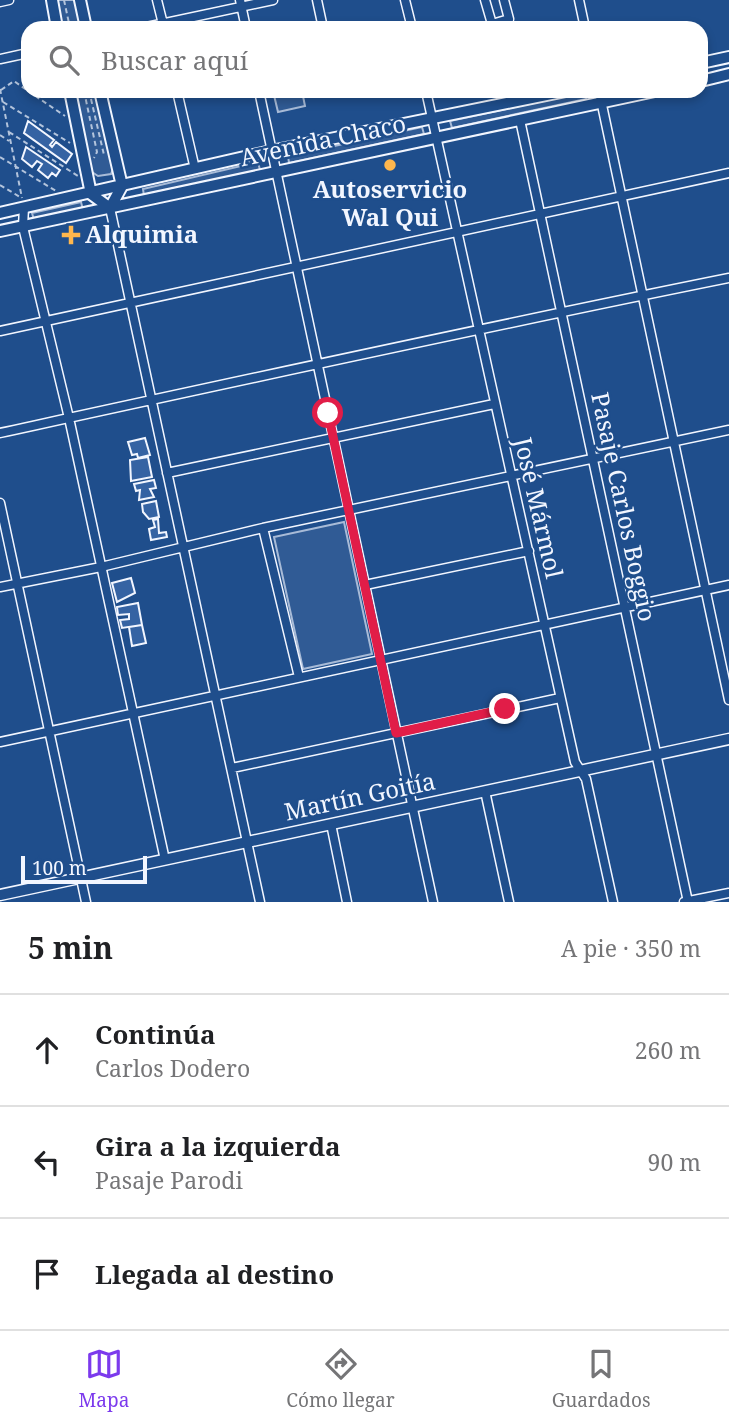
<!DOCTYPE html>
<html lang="es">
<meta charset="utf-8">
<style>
:root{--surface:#fff;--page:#f2f2f2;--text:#202124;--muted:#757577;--line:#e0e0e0;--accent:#7c3aed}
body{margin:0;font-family:"Noto Serif",serif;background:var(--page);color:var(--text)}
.scale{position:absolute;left:21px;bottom:18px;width:126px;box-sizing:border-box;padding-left:7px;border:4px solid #f2f6ff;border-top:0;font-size:19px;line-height:24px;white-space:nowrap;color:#f2f6ff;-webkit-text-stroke:5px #1f4e8c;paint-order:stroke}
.stop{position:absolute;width:21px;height:21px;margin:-16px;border:5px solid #e11d48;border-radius:50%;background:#fff}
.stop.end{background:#e11d48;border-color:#fff;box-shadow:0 2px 7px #0008}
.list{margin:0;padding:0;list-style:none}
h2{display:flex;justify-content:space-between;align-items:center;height:91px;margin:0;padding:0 28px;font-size:30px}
h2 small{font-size:23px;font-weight:400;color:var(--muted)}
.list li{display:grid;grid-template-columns:46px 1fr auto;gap:21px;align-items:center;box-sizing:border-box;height:112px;padding:0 28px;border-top:2px solid var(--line)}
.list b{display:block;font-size:26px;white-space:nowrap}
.list p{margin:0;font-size:23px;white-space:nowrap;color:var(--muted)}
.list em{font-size:23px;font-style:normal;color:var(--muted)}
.icon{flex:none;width:38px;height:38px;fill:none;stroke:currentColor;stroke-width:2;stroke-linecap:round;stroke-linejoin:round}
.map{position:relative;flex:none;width:729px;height:902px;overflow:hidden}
.search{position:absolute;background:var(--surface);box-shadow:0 4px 10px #0003;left:21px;right:21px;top:21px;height:77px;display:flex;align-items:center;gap:18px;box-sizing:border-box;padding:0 24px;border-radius:21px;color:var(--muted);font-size:26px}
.sheet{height:427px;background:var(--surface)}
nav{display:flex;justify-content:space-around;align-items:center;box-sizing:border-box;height:98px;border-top:2px solid var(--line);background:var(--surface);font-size:19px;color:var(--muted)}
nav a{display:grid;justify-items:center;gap:4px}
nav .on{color:var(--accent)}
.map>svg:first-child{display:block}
</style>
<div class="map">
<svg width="729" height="902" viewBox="0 0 729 902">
<rect width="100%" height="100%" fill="#1f4e8c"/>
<path fill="#305b95" stroke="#a8bbd7" stroke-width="2" d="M56,0h22l3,28h-21z
M74,91h24l16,76 -3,7 -13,2 -6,-4z
M273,91h29l3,15 -27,6z
M585,92l1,7 -134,29 -2,-7z
M422,127l2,7 -135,29 -1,-7z
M258,162l2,8 -116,26 -1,-7z
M81,202l2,8 -49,10 -2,-7z
M344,522l28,132 -69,15 -29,-132z"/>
<path fill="#3563a3" stroke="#f2f6ff" stroke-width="2" d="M28,121l26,19 -4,5 2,2 4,-5 16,12 -6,9 -42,-30z
M26,147l34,23 -4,6 -4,-3 -4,5 -10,-8 4,-6 -5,-3 -5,6 -10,-8z
M145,438l5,17 -12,3 -1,-4 -5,1 -4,-13z
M148,457l4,20 -21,4 -1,-21z
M154,480l2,8 -6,1 4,8 -15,3 1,-10 -4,1 -2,-7z
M156,501l3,16 -10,2 -6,-7 -1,-8z
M158,519l1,14 7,-1 1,5 -16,3 -2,-11 6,-2 -2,-7z
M131,578l4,15 -18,9 -5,-19z
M138,603l4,22 -20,3 -2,-8 9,-1v-5l-11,1 -1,-8z
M142,625l4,18 -14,3 -3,-19z"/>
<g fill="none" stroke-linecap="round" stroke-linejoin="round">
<g stroke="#f2f6ff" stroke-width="11">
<path id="minor" d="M157,0l7,28
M240,0l6,28
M317,0l6,28
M405,0l7,28
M485,0l7,24 17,-5 -5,-19
M579,0l6,28
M0,2l9,-2
M142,28l131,-28
M0,59l28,-6
M177,91l18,78
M259,91l174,811
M426,91l149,671 11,17 27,123
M599,91l130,609
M520,120l168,782
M24,207l-1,20 46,191 96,442
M110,208l150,694
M0,331l729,-158
M0,433c243,-53 485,-106 729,-155
M167,473l327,-69
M0,503l86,399
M263,528l36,149
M365,585l164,-34
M0,587l101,-20 162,-39 466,-98
M0,742l729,-157
M232,768l328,-70
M485,791l24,111
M331,824l16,78
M684,902l45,-9"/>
</g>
<g stroke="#f2f6ff" stroke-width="13">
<path id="tertiary" d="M0,895l729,-156"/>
</g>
<g stroke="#f2f6ff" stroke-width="14">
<path id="secondary" d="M52,0l5,28
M80,0l6,28
M701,63l28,-6
M701,81l28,-7
M70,91l21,103 19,14
M100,91l22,95 -12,22
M0,213l271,-62 295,-60
M0,231l655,-140"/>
</g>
<path stroke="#b3c4dc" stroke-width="2" stroke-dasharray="5 3.5" stroke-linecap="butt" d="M64,0l6,28
M0,89l22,109
M1,90l13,-9 14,10
M28,91l37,25
M84,91l13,61 -3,6
M573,97l19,-4
M91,99l13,56
M3,102l67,41
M9,132l69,44
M0,135l9,6
M0,157l56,34
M0,185l20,12"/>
<use href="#minor" stroke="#1f4e8c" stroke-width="8"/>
<use href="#tertiary" stroke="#1f4e8c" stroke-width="10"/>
<use href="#secondary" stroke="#1f4e8c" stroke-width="10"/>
</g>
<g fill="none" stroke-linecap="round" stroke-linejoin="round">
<path stroke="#e11d48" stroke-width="9" d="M328,413l68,320 109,-24"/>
</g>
<g fill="#ffb74d" stroke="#1f4e8c" stroke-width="2.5">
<circle cx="390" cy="165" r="7"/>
<path d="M67.5 224.5h7v7h7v7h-7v7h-7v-7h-7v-7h7z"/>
</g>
<g text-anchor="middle" stroke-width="5" stroke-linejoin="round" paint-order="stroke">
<g font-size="24" fill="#f2f6ff" stroke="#1f4e8c">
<text transform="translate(323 141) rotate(-12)" y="8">Avenida Chaco</text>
<text transform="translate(623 507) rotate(78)" y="8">Pasaje Carlos Boggio</text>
<text transform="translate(538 508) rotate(77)" y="8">José Mármol</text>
<text transform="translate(360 797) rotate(-12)" y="8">Martín Goitía</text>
</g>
<g font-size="24" font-weight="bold" fill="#f2f6ff" stroke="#1f4e8c">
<text x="390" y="198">Autoservicio<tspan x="390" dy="28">Wal Qui</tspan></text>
<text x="85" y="243" text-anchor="start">Alquimia</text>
</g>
</g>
</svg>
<div class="scale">100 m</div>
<div class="stop" style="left:328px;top:413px"></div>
<div class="stop end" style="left:505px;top:709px"></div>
<div class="search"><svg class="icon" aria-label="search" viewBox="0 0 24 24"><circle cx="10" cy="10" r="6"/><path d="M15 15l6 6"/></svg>Buscar aquí</div>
</div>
<section class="sheet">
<h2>5 min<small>A pie · 350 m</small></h2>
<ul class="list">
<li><svg class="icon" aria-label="ahead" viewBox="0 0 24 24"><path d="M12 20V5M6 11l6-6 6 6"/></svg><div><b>Continúa</b><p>Carlos Dodero</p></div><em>260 m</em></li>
<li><svg class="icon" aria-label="left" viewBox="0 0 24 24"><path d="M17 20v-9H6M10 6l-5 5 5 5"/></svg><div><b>Gira a la izquierda</b><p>Pasaje Parodi</p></div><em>90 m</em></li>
<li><svg class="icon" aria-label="arrive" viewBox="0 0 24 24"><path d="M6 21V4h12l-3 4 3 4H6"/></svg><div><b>Llegada al destino</b></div></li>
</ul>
</section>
<nav>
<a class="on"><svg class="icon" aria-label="map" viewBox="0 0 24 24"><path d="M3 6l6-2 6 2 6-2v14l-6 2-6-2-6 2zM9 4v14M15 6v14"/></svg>Mapa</a>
<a><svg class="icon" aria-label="directions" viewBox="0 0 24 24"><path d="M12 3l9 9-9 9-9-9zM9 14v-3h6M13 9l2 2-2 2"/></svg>Cómo llegar</a>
<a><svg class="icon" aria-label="saved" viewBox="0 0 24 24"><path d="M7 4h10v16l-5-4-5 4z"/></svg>Guardados</a>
</nav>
